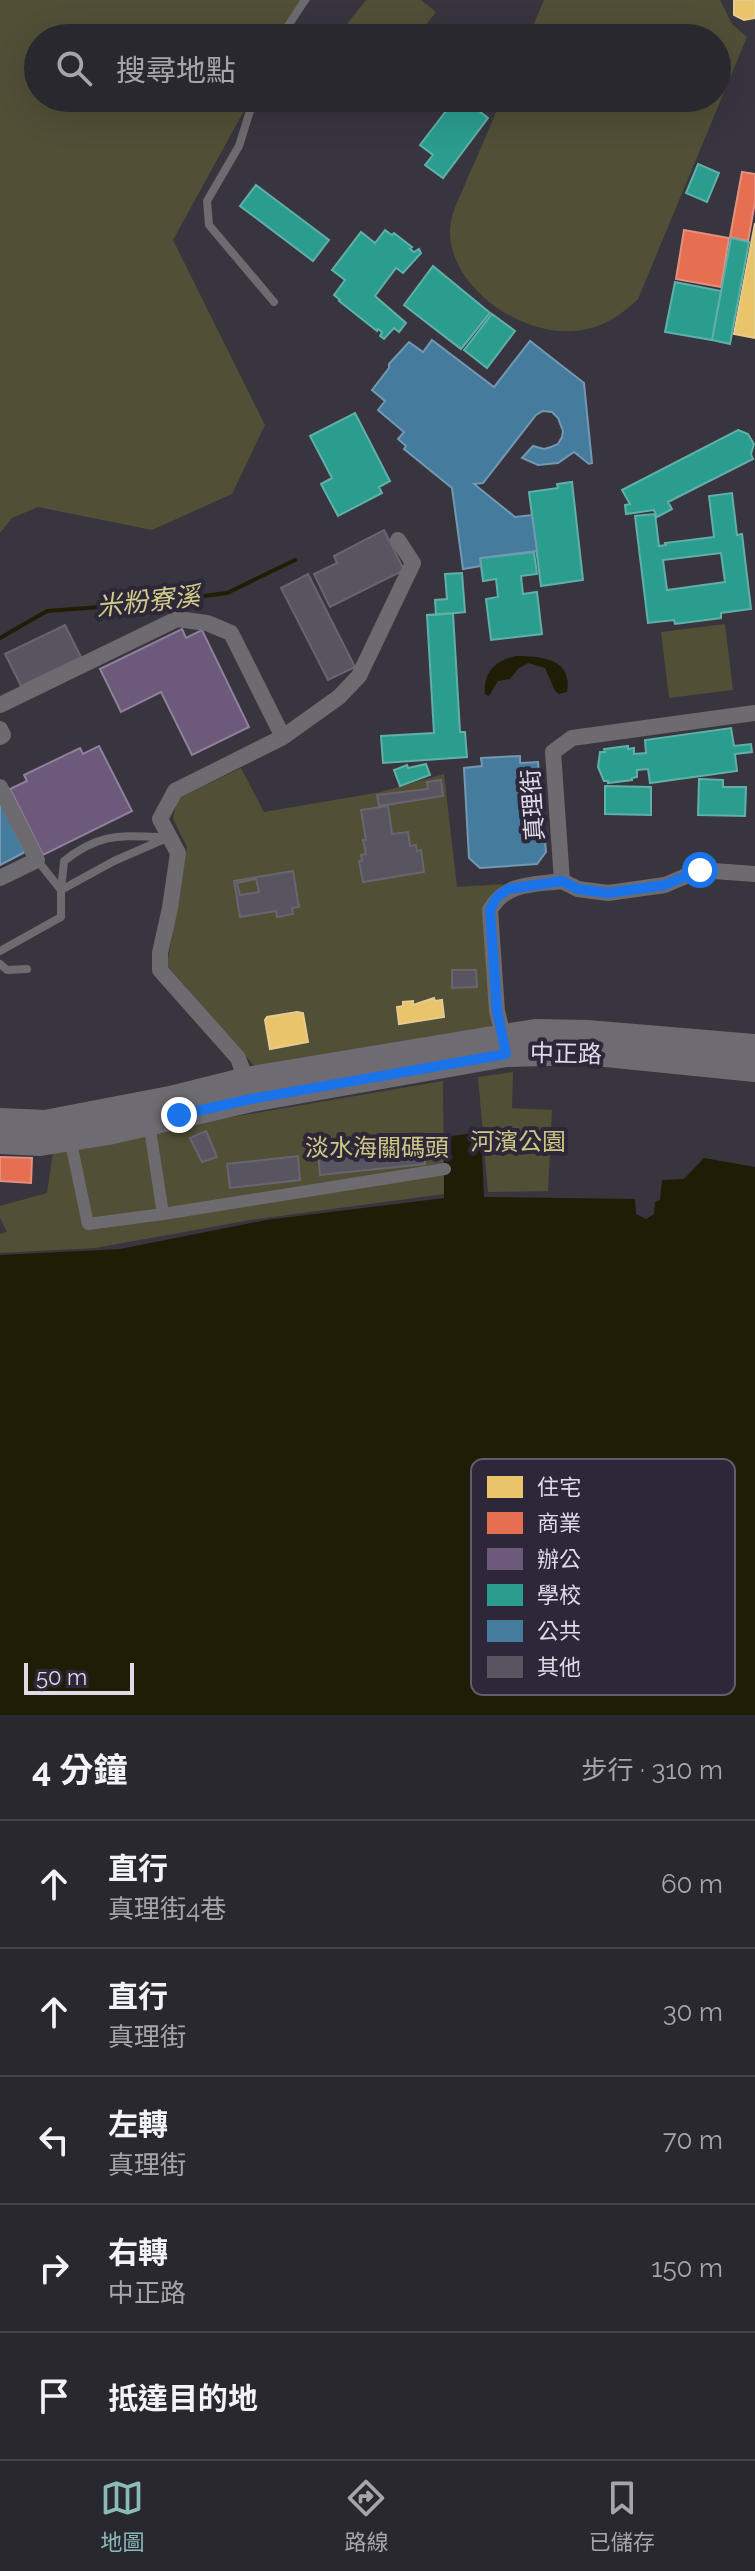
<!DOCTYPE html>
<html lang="zh-TW">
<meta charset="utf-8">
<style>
:root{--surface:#2a282f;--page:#323037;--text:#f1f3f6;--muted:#a5a6aa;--line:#46444b;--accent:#8bbbb9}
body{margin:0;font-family:Raleway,"Noto Sans TC",sans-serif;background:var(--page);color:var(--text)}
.scale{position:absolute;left:24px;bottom:20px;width:110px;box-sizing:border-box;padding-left:8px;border:4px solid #dfdbe7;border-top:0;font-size:22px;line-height:28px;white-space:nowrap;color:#dfdbe7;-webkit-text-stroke:6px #2d2739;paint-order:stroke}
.stop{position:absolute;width:24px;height:24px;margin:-18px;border:6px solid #1a73e8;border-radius:50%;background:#fff}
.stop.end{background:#1a73e8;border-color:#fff;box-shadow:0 2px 8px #0008}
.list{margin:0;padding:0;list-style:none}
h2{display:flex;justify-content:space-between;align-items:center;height:104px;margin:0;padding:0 32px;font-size:34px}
h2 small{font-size:26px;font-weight:400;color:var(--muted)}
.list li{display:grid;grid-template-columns:52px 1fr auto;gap:24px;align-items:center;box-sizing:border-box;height:128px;padding:0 32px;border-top:2px solid var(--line)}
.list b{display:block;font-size:30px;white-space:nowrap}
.list p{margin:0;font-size:26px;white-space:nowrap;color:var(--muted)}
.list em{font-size:26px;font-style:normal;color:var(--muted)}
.icon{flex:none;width:44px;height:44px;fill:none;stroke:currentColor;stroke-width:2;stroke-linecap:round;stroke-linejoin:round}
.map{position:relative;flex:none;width:755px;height:1715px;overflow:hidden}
.search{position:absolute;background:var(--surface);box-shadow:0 8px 32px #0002;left:24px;right:24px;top:24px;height:88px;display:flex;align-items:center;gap:20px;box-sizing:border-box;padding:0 28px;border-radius:44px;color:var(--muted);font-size:30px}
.sheet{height:744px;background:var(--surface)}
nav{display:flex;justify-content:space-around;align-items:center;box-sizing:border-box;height:112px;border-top:2px solid var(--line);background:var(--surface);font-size:22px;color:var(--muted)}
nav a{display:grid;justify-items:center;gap:4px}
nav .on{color:var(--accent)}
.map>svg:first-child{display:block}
</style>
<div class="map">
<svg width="755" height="1715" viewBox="0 0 755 1715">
<rect width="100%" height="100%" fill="#38353f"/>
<path fill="#514f36" d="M0,0h311l-14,15 -12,23h-247v60h213l-78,142 92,185 -33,69 -80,36 -114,-23 -26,11 -12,15z
M366,0h55l15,12 -20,26h-80z
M544,0h176l12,24 15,13 -109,262c-19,18 -37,30 -64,32 -54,5 -126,-45 -124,-102 1,-18 12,-36 18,-52 12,-26 23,-53 34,-79h215v-60h-189z
M725,624l8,66 -64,8 -8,-66z
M241,768l23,44 117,-20 63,-18 13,113 46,-3 -15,21 4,120 -2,3 -234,40 -89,-103 20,-118 -14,-28 4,-20z
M513,1072l-1,36 40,2 -4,81 -60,1 -10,-115z
M443,1081l1,113 -193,26 -156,28 -95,5v-19l7,-2 -7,-14v-12l47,-13 6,-41 97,-21z"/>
<path fill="#201d06" d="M516,656c26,0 57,3 51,36l-8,2 -4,-3 -10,-23 -17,-5 -10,6 -8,10 -12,2 -9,15 -4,-2c-2,-22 11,-34 31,-38z
M481,1132l3,65 151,2 1,15 10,5 8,-5 1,-12 5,-2 2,-20 22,-1 20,-21 51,9v548h-755v-460l120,-6 146,-29 178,-22v-61z"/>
<path fill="#e9c46a" stroke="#e6cb90" stroke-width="2" d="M734,0h21v18l-11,2 -10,-5z
M755,223v115l-21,-4z
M434,998l1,3 7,-1 2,17 -45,7 -2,-17 6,-1v-4l10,-1v4z
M297,1012l6,1 5,29 -38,7 -5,-29 2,-3z"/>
<path fill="#e76f51" stroke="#e58f7e" stroke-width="2" d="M742,172l13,2v28l-7,39 -18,-4z
M684,230l45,8 -8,49 -45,-8z
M0,1157l32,1 -1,25 -31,-2z"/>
<path fill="#6d597a" stroke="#8f809b" stroke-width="2" d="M182,629l4,9 16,-8 47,97 -57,28 -31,-63 -40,20 -21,-43z
M99,746l33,65 -89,44 -33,-66 17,-8 -3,-6 56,-27 3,6z"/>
<path fill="#2a9d8f" stroke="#60b0a9" stroke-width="2" fill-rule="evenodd" d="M456,98h6l26,20 -45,60 -18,-13 8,-10 -13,-10z
M698,164l21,9 -12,29 -21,-9z
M256,185l73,55 -16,21 -73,-55z
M385,230l7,5 2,-2 18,14 -2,2 4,3 5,-3 2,4 -18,20 -7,-5 -21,28 31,27 -7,9 -5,-4 -10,11 -4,-3 2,-4 -4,-3 -1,2 -38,-30 1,-1 -6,-5 11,-15 -13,-10 29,-38 14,11z
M731,238l18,4 -19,102 -18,-4z
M433,266l57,47 -29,36 -57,-44z
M675,282l46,9 -9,49 -47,-8z
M492,314l23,17 -28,37 -23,-18z
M355,413l35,68 -11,6 3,6 -44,23 -17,-32 11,-6 -22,-42z
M738,430l10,4 6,10 -3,10 2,5 -85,43 4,7 -15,8 -3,-7 -28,4 -1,-9 5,-1 -8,-14z
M572,482l11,98 -42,6 -12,-94 29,-4 -1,-4z
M732,493l5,42 5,-1 9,75 -30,4v5l-46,6 -1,-4 -26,3 -13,-107 20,-2 4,32 7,-1 -1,-2 49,-6 -5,-41zM721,553l4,29 -58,8 -4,-30z
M534,552l3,22 -16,2 2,18 14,-2 5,42 -51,6 -5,-41 12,-2 -2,-18 -13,2 -3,-23z
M462,573l3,39 -29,3 -1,-15 12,-1 -2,-25z
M453,613l7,119h5l2,25 -84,6 -2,-27 53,-3 -7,-118z
M731,728l3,18 17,-2 1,8 -17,2 2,17 -87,12 -2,-14 -11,1v7l-5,1v2l-24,3v-2h-4l-6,-14 2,-15h5l-1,-3 24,-3v3l6,-1v6l12,-1 -1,-13z
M426,764l4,11 -30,11 -6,-16 13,-5 1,3z
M699,779l24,1v7h23l-1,29 -47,-1z
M605,786l46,1v28l-46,-1z"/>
<path fill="#457b9d" stroke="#7398b3" stroke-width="2" d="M432,340l62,47 36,-46 54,42 8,80 -3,1 -15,-12 -16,11 -20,2 -16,-7 11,-12 11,3 7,-2 7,-3 4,-7 1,-6 -5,-13 -6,-6 -9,-1 -7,4 -53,68 -9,1 41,33 17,-2 5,36 -57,7 1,8 -18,3 -11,-81 -48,-39 2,-3 -8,-7 6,-7 -26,-22 7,-9 -13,-11 17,-22v-4l20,-22 14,10z
M520,756v7l18,-1 8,90 -9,12 -57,4 -11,-10 -5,-90 18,-2 -1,-8z
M2,805l23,47 -25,13v-59z"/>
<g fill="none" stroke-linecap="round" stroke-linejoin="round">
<path stroke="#201d06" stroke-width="4" d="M0,638l47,-27 93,-7 87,-11 68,-33"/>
</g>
<path fill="#585460" stroke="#68656f" stroke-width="2" fill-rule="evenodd" d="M384,530l20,40 -74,37 -16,-33 23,-11 -3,-7z
M308,574l47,93 -27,13 -47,-92z
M65,625l16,32 -60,29 -16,-32z
M441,780l2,16 -64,10 -2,-11 51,-6 -1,-7z
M388,806l4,28 16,-2 2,14 6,-1 1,6 4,-1 3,22 -61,10 -4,-21h3l-1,-6 5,-1 -3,-14h3l-5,-30z
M293,871l6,36 -7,1 1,6 -16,3 -1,-6 -36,6 -6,-36zM256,879l3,13 -19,3 -3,-12z
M452,970h24l1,17 -25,1z
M206,1131l11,26 -15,5 -12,-24z
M423,1142l2,22 -105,11 -2,-23z
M298,1156l2,24 -70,8 -3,-24z"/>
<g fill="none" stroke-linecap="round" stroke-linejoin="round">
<path stroke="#6d6b6f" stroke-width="8" d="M280,38l25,-38
M254,98l-15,48 -32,55 2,24 65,77
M37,860l24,30
M61,890l3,-29c37,-29 56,-25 100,-24
M0,951l61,-34v-27l53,-29 55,-24
M0,964l7,6 20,-1"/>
<path stroke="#6d6b6f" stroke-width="12" d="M149,1123l14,91 282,-45
M72,1148l16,76 75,-10"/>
<path stroke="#6d6b6f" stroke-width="16" d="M0,705l177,-86 30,4 24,10 52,104 -108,54 -15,28 18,34 -8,55 -10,45v17l78,88 8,22
M0,729l3,6 -3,2
M283,737l56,-40 20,-21 54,-113 -15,-23
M0,787l37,73 -37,18
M562,881l16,8 30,4 57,-8 35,-15 55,4
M505,1043l-8,-32 -7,-101c16,-28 43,-25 72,-29l-9,-129 19,-14 183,-25"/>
<path stroke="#6e6c72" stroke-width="26" d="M0,1121l45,2 125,-24 76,-19 289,-48 52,1 168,14
M0,1141l40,2 68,-11 143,-33 255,-45 80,-2 169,17"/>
</g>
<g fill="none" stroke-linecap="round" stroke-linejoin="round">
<path stroke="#1a73e8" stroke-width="10" d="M179,1115l72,-16 255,-45 -9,-43 -7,-101 7,-13 11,-8 54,-8 16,8 30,4 57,-8 35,-15"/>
</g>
<g text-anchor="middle" stroke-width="8" stroke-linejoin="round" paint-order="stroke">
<g font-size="24" fill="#dfdbe7" stroke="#2d2739">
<text transform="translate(533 805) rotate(-94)" y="8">真理街</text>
<text transform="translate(566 1054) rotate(1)" y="8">中正路</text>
</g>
<g font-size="24" fill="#cdc984" stroke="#2d2739">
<text x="518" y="1150">河濱公園</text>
<text x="377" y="1156">淡水海關碼頭</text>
</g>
<g font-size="26" font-style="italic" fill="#d1cd88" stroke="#2d2739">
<text transform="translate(148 601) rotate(-6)" y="9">米粉寮溪</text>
</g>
</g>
<rect x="471" y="1459" width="264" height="236" rx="12" fill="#2d2739" stroke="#625d6d" stroke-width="2"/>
<rect x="487" y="1476" width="36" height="22" fill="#e9c46a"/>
<rect x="487" y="1512" width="36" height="22" fill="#e76f51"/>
<rect x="487" y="1548" width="36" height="22" fill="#6d597a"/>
<rect x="487" y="1584" width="36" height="22" fill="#2a9d8f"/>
<rect x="487" y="1620" width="36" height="22" fill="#457b9d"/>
<rect x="487" y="1656" width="36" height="22" fill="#585460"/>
<g font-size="22" fill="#dfdbe7">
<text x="537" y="1495">住宅</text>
<text x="537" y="1531">商業</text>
<text x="537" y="1567">辦公</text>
<text x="537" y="1603">學校</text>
<text x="537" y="1639">公共</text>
<text x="537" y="1675">其他</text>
</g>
</svg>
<div class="scale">50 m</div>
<div class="stop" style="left:700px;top:870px"></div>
<div class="stop end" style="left:179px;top:1115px"></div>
<div class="search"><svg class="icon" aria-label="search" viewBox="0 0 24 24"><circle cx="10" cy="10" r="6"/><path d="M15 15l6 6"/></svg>搜尋地點</div>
</div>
<section class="sheet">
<h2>4 分鐘<small>步行 · 310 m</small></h2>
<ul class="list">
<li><svg class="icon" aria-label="ahead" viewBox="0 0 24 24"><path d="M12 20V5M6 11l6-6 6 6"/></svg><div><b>直行</b><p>真理街4巷</p></div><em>60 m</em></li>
<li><svg class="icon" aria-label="ahead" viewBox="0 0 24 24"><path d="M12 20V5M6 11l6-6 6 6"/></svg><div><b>直行</b><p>真理街</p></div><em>30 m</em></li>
<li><svg class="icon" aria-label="left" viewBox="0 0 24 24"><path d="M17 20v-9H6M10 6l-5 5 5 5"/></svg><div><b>左轉</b><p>真理街</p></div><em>70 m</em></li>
<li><svg class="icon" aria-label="right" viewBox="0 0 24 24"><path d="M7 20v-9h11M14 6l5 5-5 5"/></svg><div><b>右轉</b><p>中正路</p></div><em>150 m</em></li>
<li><svg class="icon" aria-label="arrive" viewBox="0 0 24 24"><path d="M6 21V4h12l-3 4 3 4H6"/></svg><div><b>抵達目的地</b></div></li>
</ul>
</section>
<nav>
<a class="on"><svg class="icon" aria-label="map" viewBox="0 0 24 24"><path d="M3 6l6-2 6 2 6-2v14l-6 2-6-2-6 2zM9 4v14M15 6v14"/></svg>地圖</a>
<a><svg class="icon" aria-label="directions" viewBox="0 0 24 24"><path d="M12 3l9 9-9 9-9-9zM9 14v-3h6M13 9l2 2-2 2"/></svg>路線</a>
<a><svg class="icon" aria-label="saved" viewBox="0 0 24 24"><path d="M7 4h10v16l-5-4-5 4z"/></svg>已儲存</a>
</nav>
